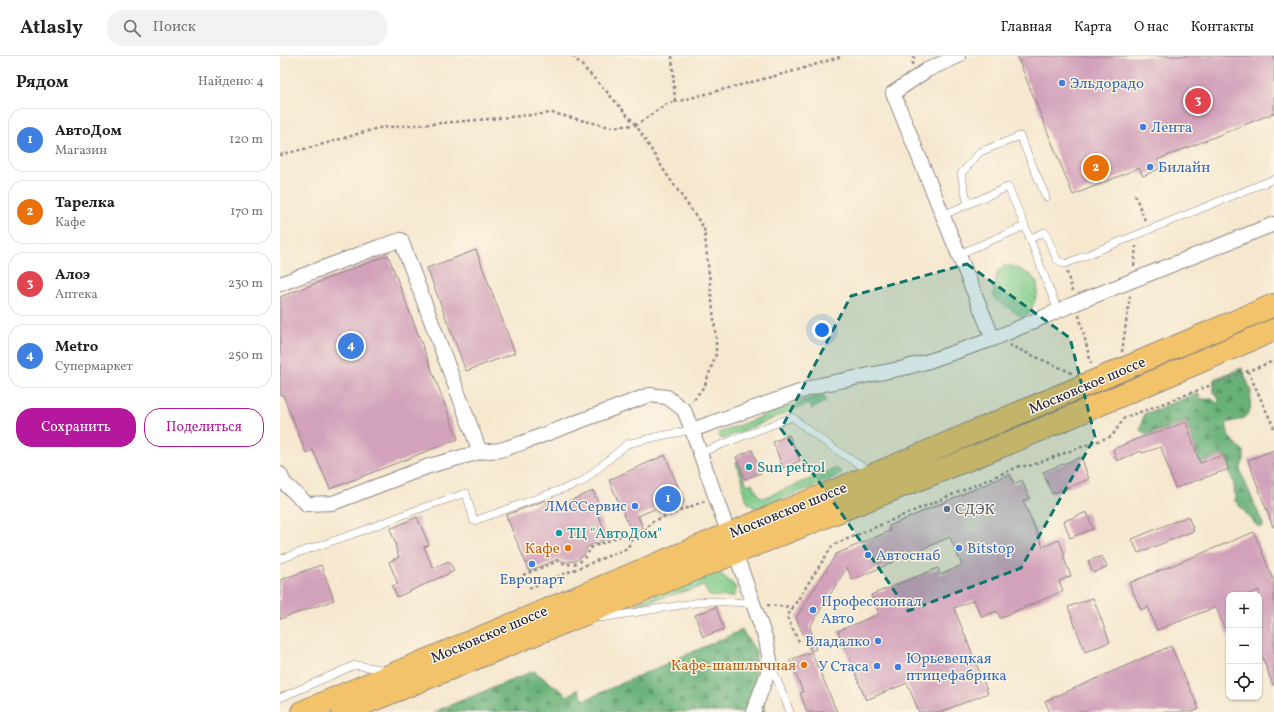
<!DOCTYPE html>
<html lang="ru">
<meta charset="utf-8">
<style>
:root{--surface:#fff;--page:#f2f2f2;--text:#222;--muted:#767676;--line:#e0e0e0;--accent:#b5179e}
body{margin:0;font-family:Vollkorn,serif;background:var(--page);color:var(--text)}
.controls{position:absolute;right:12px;bottom:12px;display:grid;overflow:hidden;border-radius:8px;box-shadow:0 1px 3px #0004}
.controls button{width:36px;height:36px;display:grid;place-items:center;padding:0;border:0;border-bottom:1px solid var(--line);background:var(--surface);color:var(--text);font:20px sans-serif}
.you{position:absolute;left:542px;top:274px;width:14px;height:14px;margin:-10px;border:3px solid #fff;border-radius:50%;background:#1a73e8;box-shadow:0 0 0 6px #1a73e833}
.badge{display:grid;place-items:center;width:26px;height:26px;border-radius:50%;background:var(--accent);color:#fff;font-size:13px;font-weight:700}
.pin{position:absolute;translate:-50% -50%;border:2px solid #fff;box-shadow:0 1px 4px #0006}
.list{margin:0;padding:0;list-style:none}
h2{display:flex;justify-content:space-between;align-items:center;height:52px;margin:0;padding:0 16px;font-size:17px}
h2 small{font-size:13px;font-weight:400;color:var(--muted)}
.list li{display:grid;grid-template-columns:26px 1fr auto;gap:12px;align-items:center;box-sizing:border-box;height:64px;margin:0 8px 8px;padding:0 8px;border:1px solid var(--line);border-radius:16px}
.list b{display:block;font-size:15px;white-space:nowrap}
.list p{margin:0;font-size:13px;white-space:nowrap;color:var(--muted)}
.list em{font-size:13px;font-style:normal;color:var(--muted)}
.actions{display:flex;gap:8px;padding:12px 16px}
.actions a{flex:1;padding:9px 0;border:1px solid var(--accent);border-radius:16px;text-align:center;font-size:14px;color:var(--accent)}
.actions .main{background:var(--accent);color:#fff}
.icon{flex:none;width:22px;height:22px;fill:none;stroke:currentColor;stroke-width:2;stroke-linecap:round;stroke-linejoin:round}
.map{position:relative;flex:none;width:994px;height:656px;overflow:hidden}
header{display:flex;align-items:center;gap:24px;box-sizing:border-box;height:56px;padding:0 20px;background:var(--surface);border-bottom:1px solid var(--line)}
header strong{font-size:19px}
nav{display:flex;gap:22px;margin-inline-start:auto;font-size:14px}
.search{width:280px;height:36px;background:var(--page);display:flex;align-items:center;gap:10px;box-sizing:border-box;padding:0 14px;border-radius:16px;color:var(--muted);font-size:15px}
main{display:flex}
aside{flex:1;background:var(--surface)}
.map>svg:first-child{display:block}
</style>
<header>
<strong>Atlasly</strong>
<div class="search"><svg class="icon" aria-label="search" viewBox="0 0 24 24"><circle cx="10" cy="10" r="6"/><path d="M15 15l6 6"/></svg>Поиск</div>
<nav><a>Главная</a><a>Карта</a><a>О нас</a><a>Контакты</a></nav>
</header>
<main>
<aside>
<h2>Рядом<small>Найдено: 4</small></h2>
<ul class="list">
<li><span class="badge" style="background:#3f7fe0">1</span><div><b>АвтоДом</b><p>Магазин</p></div><em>120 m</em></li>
<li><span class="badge" style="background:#e8710a">2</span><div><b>Тарелка</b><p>Кафе</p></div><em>170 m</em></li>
<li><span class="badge" style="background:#e0444e">3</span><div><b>Алоэ</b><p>Аптека</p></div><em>230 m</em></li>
<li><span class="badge" style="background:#3f7fe0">4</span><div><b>Metro</b><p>Супермаркет</p></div><em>250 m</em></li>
</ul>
<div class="actions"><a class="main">Сохранить</a><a>Поделиться</a></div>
</aside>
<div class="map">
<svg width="994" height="656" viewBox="0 0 994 656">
<defs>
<pattern id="grass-dots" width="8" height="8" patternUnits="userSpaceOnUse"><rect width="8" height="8" fill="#81ce8d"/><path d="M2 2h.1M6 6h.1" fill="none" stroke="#6fb17b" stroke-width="1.8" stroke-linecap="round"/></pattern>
<pattern id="forest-firs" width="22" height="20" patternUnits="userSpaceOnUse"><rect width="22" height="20" fill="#68b178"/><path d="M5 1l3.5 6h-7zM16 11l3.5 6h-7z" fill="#559064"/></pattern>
</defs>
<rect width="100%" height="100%" fill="#fcf5e5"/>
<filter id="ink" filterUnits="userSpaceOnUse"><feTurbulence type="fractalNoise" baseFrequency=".025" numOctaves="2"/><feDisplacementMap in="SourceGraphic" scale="8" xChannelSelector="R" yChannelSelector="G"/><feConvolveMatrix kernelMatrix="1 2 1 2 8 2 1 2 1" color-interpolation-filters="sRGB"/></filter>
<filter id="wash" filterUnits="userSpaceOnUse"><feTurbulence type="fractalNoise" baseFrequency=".012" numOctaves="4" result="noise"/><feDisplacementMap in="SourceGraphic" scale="16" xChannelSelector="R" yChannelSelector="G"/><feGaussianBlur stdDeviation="0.9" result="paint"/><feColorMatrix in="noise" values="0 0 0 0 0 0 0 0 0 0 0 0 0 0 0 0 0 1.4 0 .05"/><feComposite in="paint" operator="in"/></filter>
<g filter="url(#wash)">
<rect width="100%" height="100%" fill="#f6e8cf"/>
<path fill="url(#grass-dots)" stroke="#527864" d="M723,210h10l18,9 6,8 1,9 -8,21 -8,4 -26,-17 -3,-6 5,-23z
M544,339l2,6 -14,8 -4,-5 -85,35 -5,-2 1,-4 86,-33z
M458,405l9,24 5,-2 7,13 4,2 71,-29h4l3,3v3l-79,33h-7l-7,-5 -6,-15 1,-6 -7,-20z
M429,515l10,1 17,15v5l-3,5 -24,-1 -5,-10 -78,22z"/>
<path fill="url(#forest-firs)" stroke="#456a5a" d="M962,312l9,23 -1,20 -7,8 -17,4 3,14 15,14v8l-4,11 23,54v3h-5l-23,-26 -1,-16 -10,-30 -24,8 -14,-41 -41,13 -5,-5 4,-16 54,-21 3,6h11l6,5 1,-5 -5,-7v-13z
M462,574l14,21 -1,30 11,31h-333l101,-41 34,25 10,-7 6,11z"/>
<g id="blocks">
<path fill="#d2a1ba" d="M737,0h257v57l-117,47 4,8 -18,8 -4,-8 -66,27z
M196,194l39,103 -49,18 -39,-103z
M108,199l70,184 -128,50 -17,-39 -7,3 -23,-58h-3v-98z
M906,366l14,41 24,-8 5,14 -54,19 -14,-41 -19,6 -1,-2 -24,10 -4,-12 24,-10z
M509,379l11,26 -17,7 -10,-26z
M472,394l9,23 -16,6 -9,-22z
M994,394v77h-1l-25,-67z
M385,399l19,46 -25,11 -2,-4 -19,8 5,12 -11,5 -23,-53z
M801,401l8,22 -37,15 -9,-22z
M730,418l4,10 8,-4 7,18 -6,3 20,46 16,-7 6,15 -2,1 8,20 -12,5 4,10 -63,27 -3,-7 -15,6 -8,-17 -20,8 34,85 -47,19h-22l-12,-29 -41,17 -28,-69 41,-17 -8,-19 67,-27 2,7 22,-10 -12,-28 -98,43 -5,-13 -37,60 6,22 -5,2 -15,-33 40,-64 54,-23 -1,-5z
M313,435l6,14 -4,2 13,31 -21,9 -3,8 -9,6 -9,1 -4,-1 -4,-2 -29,12 -23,-56 40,-15 4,9z
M807,456l6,17 -23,9 -6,-17z
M908,460l6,15 -56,22 -6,-14z
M137,461l12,28 -5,2 9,21 16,-7 5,10 -57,26 -5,-11 6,-2 -9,-22 10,-5 -4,-11 1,-1 -6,-16z
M974,476l20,49v104h-1l-14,-37v-58l-13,5h-17l-1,43 -12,-31 -59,23 -9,-23 -7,3 -12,-27z
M822,500l5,11 -14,6 -5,-12z
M41,509l13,35 -54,19v-39z
M813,542l17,44 -25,10 -17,-45z
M436,551l8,22 -21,8 -8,-22z
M891,590l28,63 -6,3h-143l-5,-11z
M531,596l14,31 12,29h-30l-7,-19 3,-1 -13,-32z"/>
</g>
</g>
<g filter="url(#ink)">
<use href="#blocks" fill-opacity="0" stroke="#8c8585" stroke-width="1"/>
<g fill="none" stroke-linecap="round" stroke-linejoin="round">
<g stroke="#8c8585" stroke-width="8">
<path id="service" d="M688,148l-7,-30 19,-22 40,-16 26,61
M663,159l65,-28 17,39 33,85
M749,183l16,-7 12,28 8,4 209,-85
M679,198l66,-28
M420,397l92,-36c25,20 50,38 78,54
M0,503l82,-28 54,-21 50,-17 8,28 108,-39 45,-38 33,-8 32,-6
M320,562l107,-17 46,2
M492,611l18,45
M0,642l75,-33 32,5"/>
</g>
<g stroke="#8c8585" stroke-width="16">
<path id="minor" d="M678,0l-31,14 -34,23 100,246
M0,228l99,-37 22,-7 79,212
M412,374l110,-39 18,-6 84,-17 25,-7 64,-22 83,-36 198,-79
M0,418l4,9 23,21 26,-1 96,-37 51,-14 20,-2 22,-7 127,-48 18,2 17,13 8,20 74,210 5,25 -18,47"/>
</g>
<g stroke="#8c8585" stroke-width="24">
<path id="trunk" d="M22,656l427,-178 146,-60 399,-169
M63,656l392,-159 274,-110 265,-113"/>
</g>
<path stroke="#8c8585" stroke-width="2.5" stroke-dasharray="3 3" stroke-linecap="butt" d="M293,0l34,36 29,33
M392,0l3,46 -7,1 -32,22 29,47 39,56 12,110v16l-11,31 -13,17
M632,9l2,-9
M395,46l119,-31 49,-15
M0,99l40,-10 58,-17 100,-8 74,-7 58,14 26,-2
M855,139l11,28
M854,210l2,-20
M787,216l5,19
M799,259l12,49
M729,289l63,28
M842,296l8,-57
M968,315l26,57
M243,519l35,-14c13,8 28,1 32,-13l33,-13
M249,532l99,-40 4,-11 15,-8 4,-7 54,-21
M487,549l26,2 40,-62 187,-79h9l83,-30 13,-19 21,-7 128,-49
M513,551l-6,10 12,25"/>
<use href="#service" stroke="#fff" stroke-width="7"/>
<use href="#minor" stroke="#fff" stroke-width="14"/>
<use href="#trunk" stroke="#f2c36a" stroke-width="22"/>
</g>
</g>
<path fill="#0f766e" fill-opacity="0.2" stroke="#0f766e" stroke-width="3" stroke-dasharray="8 5" stroke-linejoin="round" d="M687,208l103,74 25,99 -74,131 -113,43 -64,-94 -63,-88 70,-133z"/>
<g fill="#3f7fe0" stroke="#fcf5e5" stroke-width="1.5">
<circle cx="782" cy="27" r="4"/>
<circle cx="863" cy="71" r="4"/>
<circle cx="870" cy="111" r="4"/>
<circle cx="355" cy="450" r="4"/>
<circle cx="679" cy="492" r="4"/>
<circle cx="588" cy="499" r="4"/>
<circle cx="252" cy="508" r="4"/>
<circle cx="533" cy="554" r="4"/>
<circle cx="598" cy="585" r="4"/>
<circle cx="597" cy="610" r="4"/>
<circle cx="618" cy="611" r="4"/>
</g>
<g fill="#0f9aa8" stroke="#fcf5e5" stroke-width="1.5">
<circle cx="469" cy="411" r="4"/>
<circle cx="279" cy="477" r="4"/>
</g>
<circle fill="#5c6f8a" stroke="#fcf5e5" stroke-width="1.5" cx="667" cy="453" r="4"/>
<g fill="#e8710a" stroke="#fcf5e5" stroke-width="1.5">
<circle cx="288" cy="492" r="4"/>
<circle cx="524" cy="609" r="4"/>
</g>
<g text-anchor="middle" stroke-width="3" stroke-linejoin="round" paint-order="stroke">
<g font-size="15" fill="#366cbe" stroke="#fcf5e5" text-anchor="start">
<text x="790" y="32">Эльдорадо</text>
<text x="871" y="76">Лента</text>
<text x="878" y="116">Билайн</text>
<text x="347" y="455" text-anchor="end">ЛМССервис</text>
<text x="687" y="497">Bitstop</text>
<text x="596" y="504">Автоснаб</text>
<text x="252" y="528" text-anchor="middle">Европарт</text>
<text x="541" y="550">Профессионал<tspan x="541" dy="17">Авто</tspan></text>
<text x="590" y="590" text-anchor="end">Владалко</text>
<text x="626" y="607">Юрьевецкая<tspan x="626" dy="17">птицефабрика</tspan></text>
<text x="589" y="615" text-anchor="end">У Стаса</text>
</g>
<g font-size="15" fill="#22223b" stroke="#fcf5e5">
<text transform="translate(807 329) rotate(-23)" y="5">Московское шоссе</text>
<text transform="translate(508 454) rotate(-22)" y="5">Московское шоссе</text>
<text transform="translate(209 578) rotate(-23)" y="5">Московское шоссе</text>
</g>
<g font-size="15" fill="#0d838f" stroke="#fcf5e5" text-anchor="start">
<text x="477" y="416">Sun petrol</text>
<text x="287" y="482">ТЦ "АвтоДом"</text>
</g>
<g font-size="15" fill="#4e5e75" stroke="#fcf5e5" text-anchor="start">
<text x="675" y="458">СДЭК</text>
</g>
<g font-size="15" fill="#c56008" stroke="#fcf5e5" text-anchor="end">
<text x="280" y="497">Кафе</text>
<text x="516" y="614">Кафе-шашлычная</text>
</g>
</g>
</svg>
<div class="controls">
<button>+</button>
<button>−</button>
<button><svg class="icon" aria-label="locate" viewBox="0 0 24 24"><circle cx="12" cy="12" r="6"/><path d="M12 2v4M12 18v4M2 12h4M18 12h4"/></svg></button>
</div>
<div class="you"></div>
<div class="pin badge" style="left:388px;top:443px;background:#3f7fe0">1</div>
<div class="pin badge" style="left:816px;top:112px;background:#e8710a">2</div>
<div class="pin badge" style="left:918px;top:45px;background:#e0444e">3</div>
<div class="pin badge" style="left:71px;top:290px;background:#3f7fe0">4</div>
</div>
</main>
